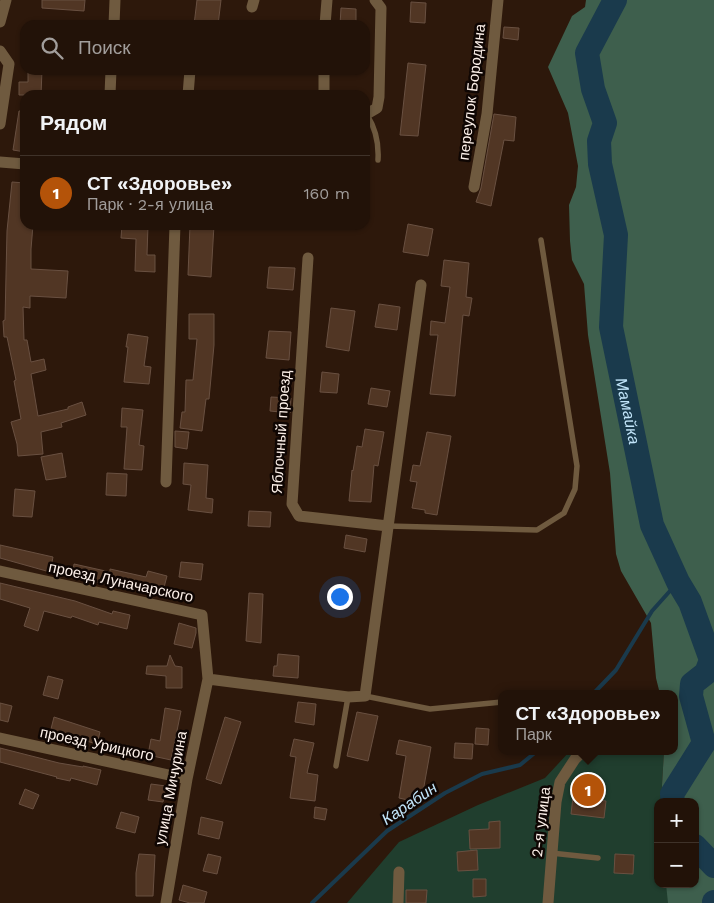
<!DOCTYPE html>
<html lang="ru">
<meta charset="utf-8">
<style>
:root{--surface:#221208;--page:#2e2016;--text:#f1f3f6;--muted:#a29e9c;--line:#3f3229;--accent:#b45309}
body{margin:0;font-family:"Work Sans",sans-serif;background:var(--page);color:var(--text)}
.controls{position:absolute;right:15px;bottom:15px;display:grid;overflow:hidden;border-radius:10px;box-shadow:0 1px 4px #0004}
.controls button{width:45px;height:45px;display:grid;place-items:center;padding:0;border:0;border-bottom:1px solid var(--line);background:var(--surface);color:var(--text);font:25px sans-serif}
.you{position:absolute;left:339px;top:596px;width:18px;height:18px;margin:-12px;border:4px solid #fff;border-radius:50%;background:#1a73e8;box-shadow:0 0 0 8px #1a73e833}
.badge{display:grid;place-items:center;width:32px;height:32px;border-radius:50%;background:var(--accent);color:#fff;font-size:16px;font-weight:700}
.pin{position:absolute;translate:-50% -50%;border:2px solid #fff;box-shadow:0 1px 5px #0006}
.popup{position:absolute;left:498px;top:690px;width:180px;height:65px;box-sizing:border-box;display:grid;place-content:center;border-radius:10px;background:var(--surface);filter:drop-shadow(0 1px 4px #0005);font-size:16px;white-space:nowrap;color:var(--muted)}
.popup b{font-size:19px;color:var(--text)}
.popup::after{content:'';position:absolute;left:50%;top:100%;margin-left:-10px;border:10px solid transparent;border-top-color:var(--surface)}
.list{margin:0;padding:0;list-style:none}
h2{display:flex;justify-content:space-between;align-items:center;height:65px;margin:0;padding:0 20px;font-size:21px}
h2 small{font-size:16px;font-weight:400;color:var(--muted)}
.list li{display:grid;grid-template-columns:32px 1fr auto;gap:15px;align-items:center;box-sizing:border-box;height:75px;padding:0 20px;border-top:1px solid var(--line)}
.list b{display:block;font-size:19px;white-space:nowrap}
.list p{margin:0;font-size:16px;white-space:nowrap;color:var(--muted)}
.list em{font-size:16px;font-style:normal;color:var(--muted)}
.icon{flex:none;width:28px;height:28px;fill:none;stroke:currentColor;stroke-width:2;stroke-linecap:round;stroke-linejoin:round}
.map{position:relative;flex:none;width:714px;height:903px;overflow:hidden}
.search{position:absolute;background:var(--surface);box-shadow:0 1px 4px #0004;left:20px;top:20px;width:350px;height:55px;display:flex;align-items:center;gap:12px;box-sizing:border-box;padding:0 18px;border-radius:15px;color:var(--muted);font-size:19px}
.panel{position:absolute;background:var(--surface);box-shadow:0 1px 4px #0004;left:20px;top:90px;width:350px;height:140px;border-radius:15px}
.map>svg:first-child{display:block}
</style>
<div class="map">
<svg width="714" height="903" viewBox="0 0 714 903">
<rect width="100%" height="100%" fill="#2d180b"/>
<path fill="#203e2e" d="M570,751h94l-3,51h-3v82h9l2,19h-322l52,-61 79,-37 67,-27z"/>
<path fill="#3e5f4d" d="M586,0h128v903h-46l-2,-19h29v-82h-34l3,-51h10v-57h-10l-5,-4 -3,-12 -5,-55 -30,-52 -5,-17 -6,-81 -22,-138 -4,-51 -12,-24 -2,-19 -1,-36 7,-18 2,-21 -10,-53 -20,-46 24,-51 13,-9z"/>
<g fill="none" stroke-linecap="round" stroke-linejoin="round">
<path stroke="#1a3a4c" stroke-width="4" d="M593,694l23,-24 36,-59 26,-29
M312,903l75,-72 58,-38 37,-19 38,-9 17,-14"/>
<g stroke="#1a3a4c" stroke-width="24">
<path id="s1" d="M615,0l-28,53 6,36 12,34 -6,18 1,23 16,71 -5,92 41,198 26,57 12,20 21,58 -5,13 -14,11 -1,12 13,47 -32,51 1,8"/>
<path d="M695,846l19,20"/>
<path d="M714,903v-1"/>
</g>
</g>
<path fill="#513624" stroke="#695041" d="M42,0h43l-1,11 -42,-3z
M197,0h24l-3,25h-24z
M411,2l15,1 -1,20 -15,-1z
M341,8l15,1v16h-16z
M504,27l15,1 -1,12 -15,-2z
M408,63l18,2 -8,71 -18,-1z
M28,70h14l-1,25h-22v-13h9z
M19,111h6v41l-12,-2z
M494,114l22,3 -2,24 -10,-1 -13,66 -15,-4 5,-14z
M12,182l13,1v42h8l-2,24v20l37,2 -2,27 -36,-2v12l-7,-1 1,33h3l4,22 13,-3 2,11 -15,4 7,42 30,-7v-2l14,-5 4,13 -25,8 1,4 -21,5 2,22 -25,2 -1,-12 -6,-22 10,-3 -7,-38 2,-1 -9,-43h-3l-1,-16 2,-1 2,-89z
M408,224l25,5 -5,27 -25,-4z
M122,225h26l-1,30h8v17l-20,-1 1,-32 -15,-1z
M190,225h24l-3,52 -23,-2z
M444,260l25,3 -3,34 6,1 -3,18 -6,-1 -8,81 -25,-2 8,-59h-8l1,-14 14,2 5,-36 -9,-1z
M269,267l26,1 -2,22 -26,-2z
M379,304l21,3 -3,23 -22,-3z
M331,308l24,3 -6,40 -23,-4z
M189,314h25v31l-5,54h-3l-4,32 -22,-3 2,-16h3l1,-32h7l4,-41h-8z
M269,331l22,1 -2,28 -23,-2z
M128,334l20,3 -4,29 7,1 -2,17 -25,-2 4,-35h-2z
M322,372l17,2 -2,19 -17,-1z
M371,388l19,3 -3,16 -19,-3z
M271,397l20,1 -1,15 -20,-2z
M122,408l21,2 -4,35 5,1 -2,24 -18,-1 3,-42h-6z
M365,429l19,3 -6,34 -4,-1 -3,37 -22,-1 3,-31 1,1 4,-25 5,1z
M175,431l14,1 -2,17 -12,-2z
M427,432l24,4 -14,79 -12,-2v-3l-13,-2 5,-26 -7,-1 3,-16 7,1z
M62,453l4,24 -20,3 -5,-23z
M184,463l24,2 -2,33 7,1 -1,14 -24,-3 3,-25 -8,-1z
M107,473l20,1 -1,22 -20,-1z
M15,489l20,2 -3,26 -19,-1z
M249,511l22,1 -1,15 -22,-1z
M346,535l21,4 -2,13 -21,-4z
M0,545l53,12 -3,15 -50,-14z
M181,562l22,2 -2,16 -22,-3z
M74,564l36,8v-3l36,8 2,-6 19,5 -5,19 -36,-10 -1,3 -53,-11z
M0,583l75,18 37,13 1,-3 17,4 -3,14 -28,-7 -1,3 -26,-9 -1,2 -27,-7 -6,20 -14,-5 6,-18 -30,-9z
M249,593l14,1 -2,49 -15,-2z
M179,623l17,5v5l-4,15 -18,-4z
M278,654l21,2 -1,22 -25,-2 1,-10h3z
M170,655l5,11 7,1v21h-16v-12l-20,-2 1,-8h20z
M48,676l15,4 -5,19 -15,-4z
M298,702l18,2 -2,21 -19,-3z
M0,703l12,3 -4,16 -8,-2z
M165,708l16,3 -10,49 -23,-5 3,-16 9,2z
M357,712l21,4 -10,45 -21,-5z
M54,717l46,15 -3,12 -32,-9v1l-15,-3z
M225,717l16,5 -20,62 -15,-5z
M476,728l13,1 -1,16 -13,-1z
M294,739l20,4 -7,30 11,2 -3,26 -25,-3 6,-41 -6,-1z
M399,740l32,7 -10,56 -22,-5 7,-42 -10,-2z
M455,743l18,1 -1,15 -18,-1z
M0,748l59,15 24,4v-1l18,4 -4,15 -26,-7 -1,3 -14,-3 1,-1 -57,-15z
M151,784l15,2 -3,16 -15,-2z
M25,789l14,6 -6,14 -14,-5z
M573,797l33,4 -2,17 -33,-4z
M315,807l12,2 -2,11 -11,-2z
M121,812l18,5 -4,16 -19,-5z
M201,817l22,5 -4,17 -21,-5z
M500,821v27l-30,1 -1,-19 20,-1v-7z
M477,850l1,20 -20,1 -1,-19z
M139,854l16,1 -2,41h-17v-23z
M208,854l13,3 -4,17 -14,-3z
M615,854l19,1 -1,19 -19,-1z
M473,879h13v17l-13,1z
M183,885l24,7 -3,11h-14l-11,-3z
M406,890h21l-1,13h-20z"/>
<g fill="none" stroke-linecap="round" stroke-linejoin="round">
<path stroke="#6f5a3f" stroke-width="5.5" d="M367,115c9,14 12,28 11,45
M388,526l149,4 27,-17 11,-24 2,-23 -36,-226
M365,696l65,13 72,-7
M336,766l12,-69
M551,853l47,5"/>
<path stroke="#6f5a3f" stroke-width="11" d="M252,7l2,-7
M0,22l6,-22
M114,25l1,-25
M325,25l2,-25
M0,51l9,13 -9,60
M324,70v25
M110,95l1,-25
M188,95l2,-25
M365,115l12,-7 2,-11 2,-89 -6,-8
M0,162l25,2
M474,187l13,-73 11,-114
M308,258l-16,246 7,12 89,10
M166,482l9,-257
M0,571l202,44 6,64 -21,100 -21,124
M208,679l140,18 17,-1 56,-411
M0,738l187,41
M398,903l1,-31
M548,903l8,-101 4,-20 15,-23 8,-8"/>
</g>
<g text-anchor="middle" stroke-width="5" stroke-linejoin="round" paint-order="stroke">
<g font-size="15" fill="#fdf1ea" stroke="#0f0603">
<text transform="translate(472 92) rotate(-83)" y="5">переулок Бородина</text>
<text transform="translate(281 432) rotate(-86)" y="5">Яблочный проезд</text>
<text transform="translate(121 582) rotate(12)" y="5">проезд Луначарского</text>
<text transform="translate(97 744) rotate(12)" y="5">проезд Урицкого</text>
<text transform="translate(171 788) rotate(-79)" y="5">улица Мичурина</text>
<text transform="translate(541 822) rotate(-83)" y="5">2-я улица</text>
</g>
<g font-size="16" font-style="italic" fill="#c2e5fa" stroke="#0f0603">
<text dy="6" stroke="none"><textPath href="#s1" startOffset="425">Мамайка</textPath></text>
<text transform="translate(409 803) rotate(-34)" y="6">Карабин</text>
</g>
</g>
</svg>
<div class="controls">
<button>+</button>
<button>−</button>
</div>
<div class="you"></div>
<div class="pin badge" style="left:588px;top:790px">1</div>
<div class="popup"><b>СТ «Здоровье»</b>Парк</div>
<div class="search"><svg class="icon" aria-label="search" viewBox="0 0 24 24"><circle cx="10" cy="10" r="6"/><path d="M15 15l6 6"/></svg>Поиск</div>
<section class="panel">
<h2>Рядом<small></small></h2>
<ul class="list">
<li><span class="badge">1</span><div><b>СТ «Здоровье»</b><p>Парк · 2-я улица</p></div><em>160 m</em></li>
</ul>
</section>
</div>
